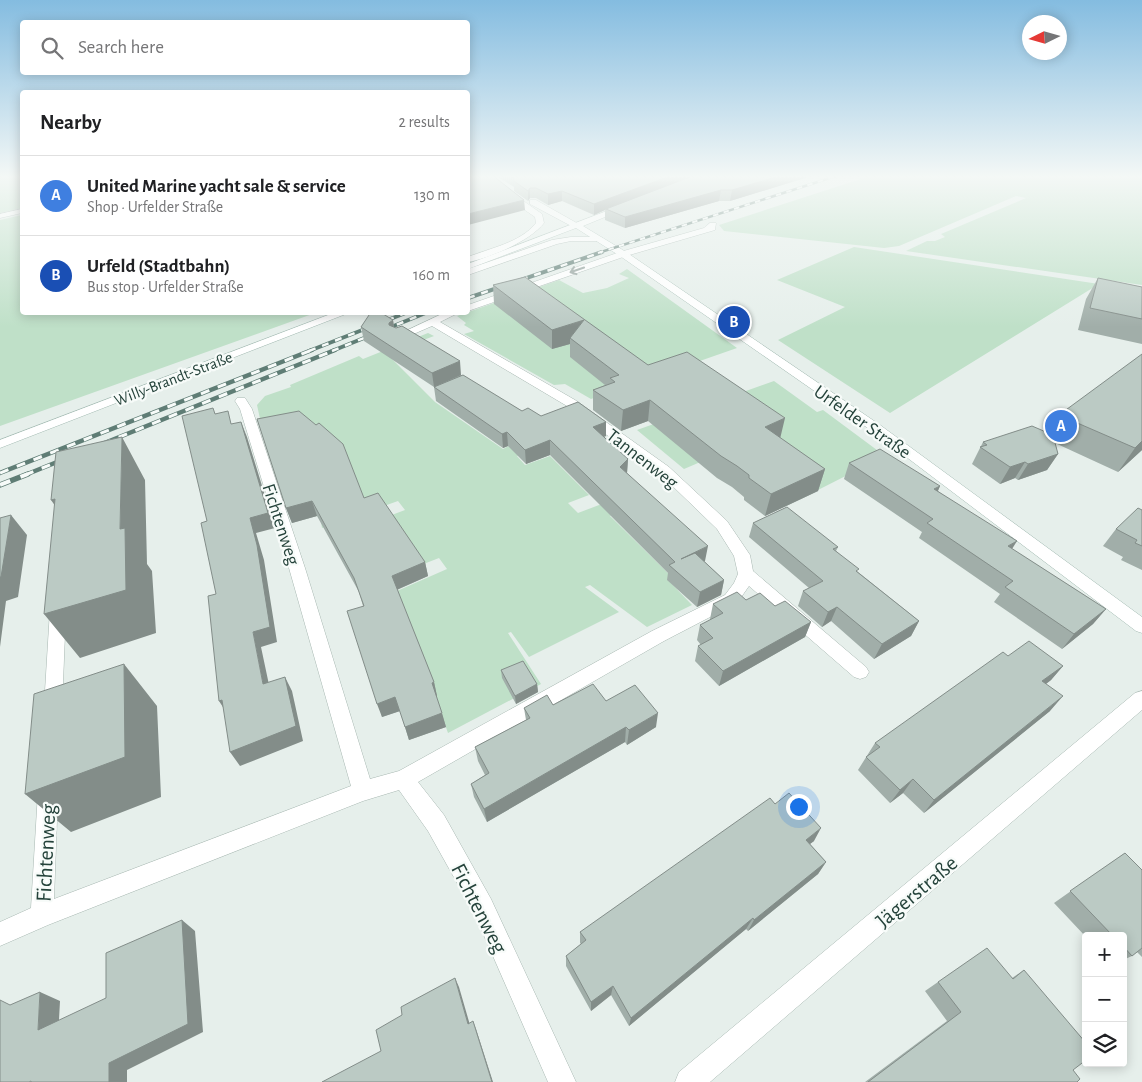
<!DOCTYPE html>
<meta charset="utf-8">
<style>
:root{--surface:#fff;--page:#f6f6f6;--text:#202124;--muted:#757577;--line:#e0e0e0;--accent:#7f4e3f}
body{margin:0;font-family:"Alegreya Sans",sans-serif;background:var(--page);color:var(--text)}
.controls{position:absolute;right:15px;bottom:15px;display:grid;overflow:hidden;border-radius:5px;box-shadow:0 2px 12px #0003}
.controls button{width:45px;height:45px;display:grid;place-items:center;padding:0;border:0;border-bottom:1px solid var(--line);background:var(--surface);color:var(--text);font:25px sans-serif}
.compass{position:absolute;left:1022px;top:15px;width:45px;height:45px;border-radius:50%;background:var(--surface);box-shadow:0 2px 12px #0003;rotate:265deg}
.you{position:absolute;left:798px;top:806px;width:18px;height:18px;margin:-12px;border:4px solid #fff;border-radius:50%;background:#1a73e8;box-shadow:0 0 0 8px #1a73e833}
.badge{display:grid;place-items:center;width:32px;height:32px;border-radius:50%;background:var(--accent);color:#fff;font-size:16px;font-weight:700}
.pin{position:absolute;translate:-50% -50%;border:2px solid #fff;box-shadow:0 1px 5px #0006}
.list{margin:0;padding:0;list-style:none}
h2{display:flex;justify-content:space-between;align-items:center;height:65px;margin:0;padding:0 20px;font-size:21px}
h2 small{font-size:16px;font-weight:400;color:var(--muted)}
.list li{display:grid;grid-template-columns:32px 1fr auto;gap:15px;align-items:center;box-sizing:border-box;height:80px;padding:0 20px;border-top:1px solid var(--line)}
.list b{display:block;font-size:19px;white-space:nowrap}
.list p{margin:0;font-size:16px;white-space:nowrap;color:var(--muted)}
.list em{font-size:16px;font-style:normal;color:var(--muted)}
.icon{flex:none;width:28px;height:28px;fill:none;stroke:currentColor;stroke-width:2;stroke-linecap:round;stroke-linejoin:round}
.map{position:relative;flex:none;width:1142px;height:1082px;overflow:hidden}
.search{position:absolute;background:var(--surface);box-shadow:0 2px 12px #0003;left:20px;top:20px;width:450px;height:55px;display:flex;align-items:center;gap:12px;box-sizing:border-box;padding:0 18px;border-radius:5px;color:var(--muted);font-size:19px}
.panel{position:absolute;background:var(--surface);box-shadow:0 2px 12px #0003;left:20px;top:90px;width:450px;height:225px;border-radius:5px}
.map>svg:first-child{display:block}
</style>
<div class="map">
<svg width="1142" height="1082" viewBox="0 0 1142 1082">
<rect width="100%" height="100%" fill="#e6efeb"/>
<path fill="#bfe0c8" d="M0,175h22v33l-22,5z
M873,175h269v110l-236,-34 21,-10h8l10,-4 -4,-3 85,-36 -10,-2 -117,50 -15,2 -160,-17 -5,-6z
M22,215v97l293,1 -315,113v-206z
M854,247l245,37 -209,129 -112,-73 67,-33 -68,-27z
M627,269l110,79 -146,51 -26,-15 -11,1 -90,-51 10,-3 -10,-6 2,-2 -9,-7 102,-36 24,13 24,-5 22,-10 -10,-4z
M428,333l6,3 -47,18 48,48 68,47 40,-21 14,13 -40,15 8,9 25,-9 39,39 -21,8 10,10 29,-11 11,10 -8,4 62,61 -4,3 24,25 -45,22 -57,-42 -5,2 34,25 -90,45 -18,-25 -3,1 33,51 -93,49 -51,-142 50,-22 -8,-11 -18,7 -32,-49 16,-6 -7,-9 -76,27 -2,-13 -58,-87 -5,-23 8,-9 26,-9 -1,-2 69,-29 4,3z
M774,381l43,31 6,-2 62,46 -67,34 -59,-53 -75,32 -47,-39z"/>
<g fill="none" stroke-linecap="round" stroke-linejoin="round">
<g stroke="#a8b8b2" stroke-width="1">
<path id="street" d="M506,193h6l30,21 2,9c-14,18 -54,35 -76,39v-5c22,-9 52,-14 68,-34l-1,-6 -29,-20z
M530,200h6l46,26 -7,2 -45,-24z
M22,209v4l-22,5v-4z
M710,223h6l-1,7 -89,26 -158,55v-6l152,-53 84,-24z
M571,237h29l4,2 -4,2h-29l-14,3 -89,31v-6l84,-29z
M446,312h14l-20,10 135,78 94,67 58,54 23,34 3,16 113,96 3,5 -3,5 -6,2 -6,-2 -105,-91 -12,17 -73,38 -246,141 26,33 47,84 85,183h-28l-73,-167 -47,-84 -29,-41 -36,11 -315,124 -48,21v-24l31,-14 7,-116 3,-7 7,-3 7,3 3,7 -4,107 297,-113 -62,-218 -49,-159 -5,-8 2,-3h8l7,11 53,159 65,211 29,-8 253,-140 73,-36 9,-12 4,-9 -4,-18 -17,-27 -58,-56 -92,-67 -135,-80 -30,13 -4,1 -5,-3z
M58,604l6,1 2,5 -4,97 -2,6 -7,2 -7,-2 -2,-6 6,-97 2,-5z
M1142,691v19l-432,372h-35l4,-10 456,-379z"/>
</g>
<g stroke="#a4bbb3" stroke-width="1">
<path id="secondary" d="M620,206l7,2 -44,18 43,26 254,173 262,192v16l-6,-2 -264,-200 -252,-175 -44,-28 -108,41v-5z
M336,312h15l-351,136v-8z"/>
</g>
<use href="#street" fill="#fff" fill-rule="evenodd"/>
<use href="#secondary" fill="#fff" fill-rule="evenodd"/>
<g stroke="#5f7d75" stroke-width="2.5">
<path id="rail-far3" d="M598,253l241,-78"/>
</g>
<g stroke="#5f7d75" stroke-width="4">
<path id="rail-far2" d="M468,298l134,-46
M309,351l99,-39
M332,351l96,-39"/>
</g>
<g stroke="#5f7d75" stroke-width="4.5">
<path id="rail-far1" d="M102,444l233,-94
M0,473l312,-123
M25,475l42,-17"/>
</g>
<g stroke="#5f7d75" stroke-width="5.5">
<path id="rail" d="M0,485l28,-11"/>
</g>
<use href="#rail-far3" stroke="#f7fbf9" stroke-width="2" stroke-dasharray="5.5" stroke-linecap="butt"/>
<use href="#rail-far2" stroke="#f7fbf9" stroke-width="2.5" stroke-dasharray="7" stroke-linecap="butt"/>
<use href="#rail-far1" stroke="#f7fbf9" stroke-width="3" stroke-dasharray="9" stroke-linecap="butt"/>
<use href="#rail" stroke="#f7fbf9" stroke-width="4" stroke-dasharray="11" stroke-linecap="butt"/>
</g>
<path fill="#a1aea9" d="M495,175h314l-1,2 -78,24h-11l-94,27 -20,-8v-10l-11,5 -32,-14 -14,4 -12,-7h-6l-2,3 -14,-10v-4z
M1098,278l44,9v57l-64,-14 8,-31z
M493,285l155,80 132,73 45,31 -7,22 -53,25 -21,-16v-3l-12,-10 -15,-9 -69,-57 -27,10 -28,-21v-20l12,-5 -35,-28v-13l-18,5 -58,-45z
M393,320l1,7 67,48 61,36 19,5 65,6v14l-2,1 24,22 -1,14 78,88h-1l20,19 -3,15 -24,12 -30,-27 1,-7 -118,-118 -24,9 -18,-18 -5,2 -67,-47 -2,-14 -70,-46 -3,-14z
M1059,415l83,35 -24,22 -63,-29 3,11 -11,16 -29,10 -3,-2 -15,6 -28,-20 11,-22 65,-9z
M257,419l107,79 61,64 3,14 -31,14 37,92 3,14h-1l10,31 -37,13 -9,-29 -18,6 -19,-111 -4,-14 -42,-76 -25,7 -6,-15z
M849,463l91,23 -2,5 74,58 94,60 -13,15 -31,25 -68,-47 6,-8 -81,-56 3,-6 -78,-53z
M1142,510v60l-21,-10 2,-3 -20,-11 13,-17z
M753,523l85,24 -2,4 22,21 61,49 -8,15 -37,23 -43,-38 -9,6 -24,-21 5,-15 6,-3 -60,-51z
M746,600l29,6 36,16 -6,15 -86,49 -24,-25 3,-15 3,-1 -4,-5 3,-15 11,-5 -1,-1 3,-15z
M1008,656l55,10 -12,14 -5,4 4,27 -126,102 -21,-20 -13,10 -32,-33 17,-27z
M501,670l36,14 1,8 -22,12 -14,-26z
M606,701l50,26 -29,18 -2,-3 -138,80 -13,-25 -3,-13 14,-9 -7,-14 -3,-14 51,-27 -2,-12z
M775,804l39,37 -4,3 16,18 -8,12 -70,57 -2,-2 -117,97 -18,-31 -20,16 -25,-45v-10l15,-12 -1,-1v-11z
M1125,853l17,17v87l-5,-5 -5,4 -9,4v-24h-37v1l-32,-34z
M1024,970l49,100 4,12h-212l82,-61 -22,-30 13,-9 74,-4z"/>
<path fill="#838d89" d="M673,175h26l-93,34 -1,1 -11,5v-11z
M783,175h26l-1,2 -78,24 2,-11z
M530,188v10l-2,3v-10z
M721,190l-2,11 -94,27v-11z
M562,191v10l-14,4v-11z
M524,200l1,10 -57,15v-11z
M393,320l2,14 -4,2 -2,-13z
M584,320l-14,18v6l-18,5v-19z
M460,361l1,14 -27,12 -2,-14z
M650,400l-2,21 -27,10 2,-21z
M785,418l-5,21 -15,-12z
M241,422l6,15 28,91 -19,5 8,27 13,82 -16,5 11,52 -9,-15 -10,-52 -3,-114z
M606,422v14l-14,5 1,-14z
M507,432l1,14 -5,2 -1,-14z
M122,437l23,43 2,84 5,7 4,62 -76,25 -36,-44 76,-85z
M550,440v15l-24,9 -1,-14z
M1142,441v9l-24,22 17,-24z
M1058,454l-11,16 -29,10 10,-16z
M628,459l-1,14 -7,-6z
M1025,462l-10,16 -15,6 10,-17z
M825,469l-7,22 -53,25 6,-22z
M940,486l-7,15 1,-12z
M55,499l26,44 -30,-43z
M312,501l5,15 -25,7 -6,-15z
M11,515l16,20 -9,62 -12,4 -6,46v-70z
M1017,541l-10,16 1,-11z
M708,546l-3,15 -26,13 2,-15z
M425,562l3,14 -32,14 -4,-14z
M724,580l-3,15 -24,12 3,-15z
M837,607l-6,14 -9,6 6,-15z
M1106,609l-13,15 -31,25 12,-15z
M919,621l-8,15 -37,23 8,-15z
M811,622l-6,15 -86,49 4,-15z
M124,664l33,42 4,91 -90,35 -46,-38z
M1063,666l-12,14 -21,16 12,-15z
M285,677l7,14 11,50 -63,25 -10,-14z
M434,682l3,14 -2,1 -3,-14z
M537,684l1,8 -22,12 -1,-8z
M1063,696l-13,15 -126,102 10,-13z
M395,697l5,14 -18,6 -5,-13z
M222,700l6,15 -9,-14z
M442,713l4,14 -37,13 -4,-13z
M658,713l-2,14 -29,18 2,-15z
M626,727l-1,15 -138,80 -3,-13z
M913,779l-10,14 -13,10 10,-13z
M821,828l-7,13 -15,11 7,-12z
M826,862l-8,12 -70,57 6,-11z
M753,918l-7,11 -117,97 2,-8z
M182,920l13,11 8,101 -76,38v12h-18v-19z
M455,978l4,9 13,45 -4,-8z
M613,986l-2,9 -20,16v-9z
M40,992l20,9 -2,37 -20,-8z
M473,1021l3,8 17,53h-1z"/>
<path fill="#bbcac4" stroke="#838d89" d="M468,175h24l32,25 -56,14z
M510,175h163l-79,29 -32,-13 -14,3 -12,-6h-6l-2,3 -14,-10 -1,-4z
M695,175h88l-51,15h-11l-96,27 -19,-8z
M525,277l123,88 39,-13 98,66 -20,9 60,42 -54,25 -22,-16v-3l-12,-9 -16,-10 -71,-56 -27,10 -30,-20 22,-8 -5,-4 9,-3 -49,-37 14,-18 -32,10 -59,-45z
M1098,278l44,9v32l-52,-11z
M371,312h9l13,8 -4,3v2l7,3 6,-2 58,35 -28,12 -71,-46z
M1142,354v87l-7,7 -76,-33z
M463,375l59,36 6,-3 13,8 37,-14 28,20 -13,5 35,32 -8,8 88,79 -27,13 14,-6 29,27 -24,12 -31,-27 6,-3 -125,-122 -25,10 -18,-18 -5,2 -68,-47z
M213,408l2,6 13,-3 3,13 10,-2 27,91 -18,5 7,27 13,82 -17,5 10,52 22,-7 11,49 -66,26 -8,-52 -3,1 -11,-105 8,-2 -15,-71 6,-2 -25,-105z
M299,411l17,14 3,-2 24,21 21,54 14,-5 47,69 -33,14 42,106 -2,1 10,30 -37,14 -10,-30 -18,7 -30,-93 17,-5 -10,-28 -42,-77 -26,7 -29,-89z
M1032,426l21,9 5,19 -30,10 -3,-2 -15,5 -30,-20 7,-2 -4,-3z
M122,437l-2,92 5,-1 1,62 -82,24 11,-115 -4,1 5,-48z
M880,449l60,37 -6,3 83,52 -9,5 98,63 -32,25 -69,-47 8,-6 -86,-58 6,-4 -84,-56z
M787,507l51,40 -5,2 26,20 -3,2 63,50 -37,23 -45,-37 -9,5 -25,-21 20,-10 -70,-58z
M1138,508l4,2v36l-7,-3 2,-3 -21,-11z
M11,515l-10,62h-1v-59z
M737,592l9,8 14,-7 15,13 10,-5 26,21 -88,49 -25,-25 15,-8 -13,-13 23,-12 -10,-9z
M1029,641l34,25 -21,15 21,15 -129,104 -21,-21 -13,11 -34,-33 14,-10 -5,-4 128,-91 5,4z
M523,661l14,23 -22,12 -14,-26z
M124,664l1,93 -100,37 9,-100z
M593,684l13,17 29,-16 23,28 -29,17 -3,-3 -142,82 -13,-25 18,-11 -14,-26 55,-29 -6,-10 23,-13 6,10z
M789,793l32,35 -15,12 20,22 -72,58 -1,-2 -122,100 -18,-32 -22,16 -25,-46 20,-16 -6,-8 190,-134 5,6z
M1125,853l17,17v78l-10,8 -9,-10v-10h-10l-43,-45z
M182,920l6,104 -79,39v19h-78v-1l-2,1h-29v-82l10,5 30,-13 -2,38 68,-32v-45z
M987,948l26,31 11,-9 62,73v17l-13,10 7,9 -3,3h-209l93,-70 -23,-30z
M455,978l13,46 5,-3 19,61h-170l59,-31 -5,-21 26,-15 -1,-8z"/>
<defs><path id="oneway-shaft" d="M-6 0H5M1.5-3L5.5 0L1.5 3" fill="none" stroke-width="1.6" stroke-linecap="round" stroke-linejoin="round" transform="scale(1.25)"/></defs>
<use stroke="#92a09c" href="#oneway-shaft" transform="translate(577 270) rotate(161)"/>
<linearGradient id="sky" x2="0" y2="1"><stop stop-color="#84bce0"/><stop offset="0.54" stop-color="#f4f8f6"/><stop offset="1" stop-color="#f4f8f6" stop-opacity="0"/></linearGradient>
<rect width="1142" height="327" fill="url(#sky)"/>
<g text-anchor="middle" stroke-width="4.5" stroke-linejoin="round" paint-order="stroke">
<g font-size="16" fill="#24423a" stroke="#f7fbf9">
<text transform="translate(173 378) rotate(-21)" y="6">Willy-Brandt-Straße</text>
</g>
<g font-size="19" fill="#24423a" stroke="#f7fbf9">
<text transform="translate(863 421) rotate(35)" y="7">Urfelder Straße</text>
<text transform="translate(643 458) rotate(38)" y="7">Tannenweg</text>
<text transform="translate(282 524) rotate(72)" y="7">Fichtenweg</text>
</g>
<g font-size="22" fill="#24423a" stroke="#f7fbf9">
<text transform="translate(45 853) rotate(-87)" y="8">Fichtenweg</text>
<text transform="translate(916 891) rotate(-40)" y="8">Jägerstraße</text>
<text transform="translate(480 908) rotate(63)" y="8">Fichtenweg</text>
</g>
</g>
</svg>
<div class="controls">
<button>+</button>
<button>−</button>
<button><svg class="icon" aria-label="layers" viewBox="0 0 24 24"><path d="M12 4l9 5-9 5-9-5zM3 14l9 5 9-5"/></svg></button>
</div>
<svg class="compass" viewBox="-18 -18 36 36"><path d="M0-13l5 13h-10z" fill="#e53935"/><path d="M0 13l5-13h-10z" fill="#757577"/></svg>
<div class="you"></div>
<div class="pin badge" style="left:1061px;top:426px;background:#3f7fe0">A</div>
<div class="pin badge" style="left:734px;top:322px;background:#1a4fb4">B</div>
<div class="search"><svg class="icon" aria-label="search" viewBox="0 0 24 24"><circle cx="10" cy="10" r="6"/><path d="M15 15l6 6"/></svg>Search here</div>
<section class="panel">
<h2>Nearby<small>2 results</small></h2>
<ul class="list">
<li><span class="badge" style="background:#3f7fe0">A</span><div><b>United Marine yacht sale &amp; service</b><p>Shop · Urfelder Straße</p></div><em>130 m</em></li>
<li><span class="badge" style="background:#1a4fb4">B</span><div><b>Urfeld (Stadtbahn)</b><p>Bus stop · Urfelder Straße</p></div><em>160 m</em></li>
</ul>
</section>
</div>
